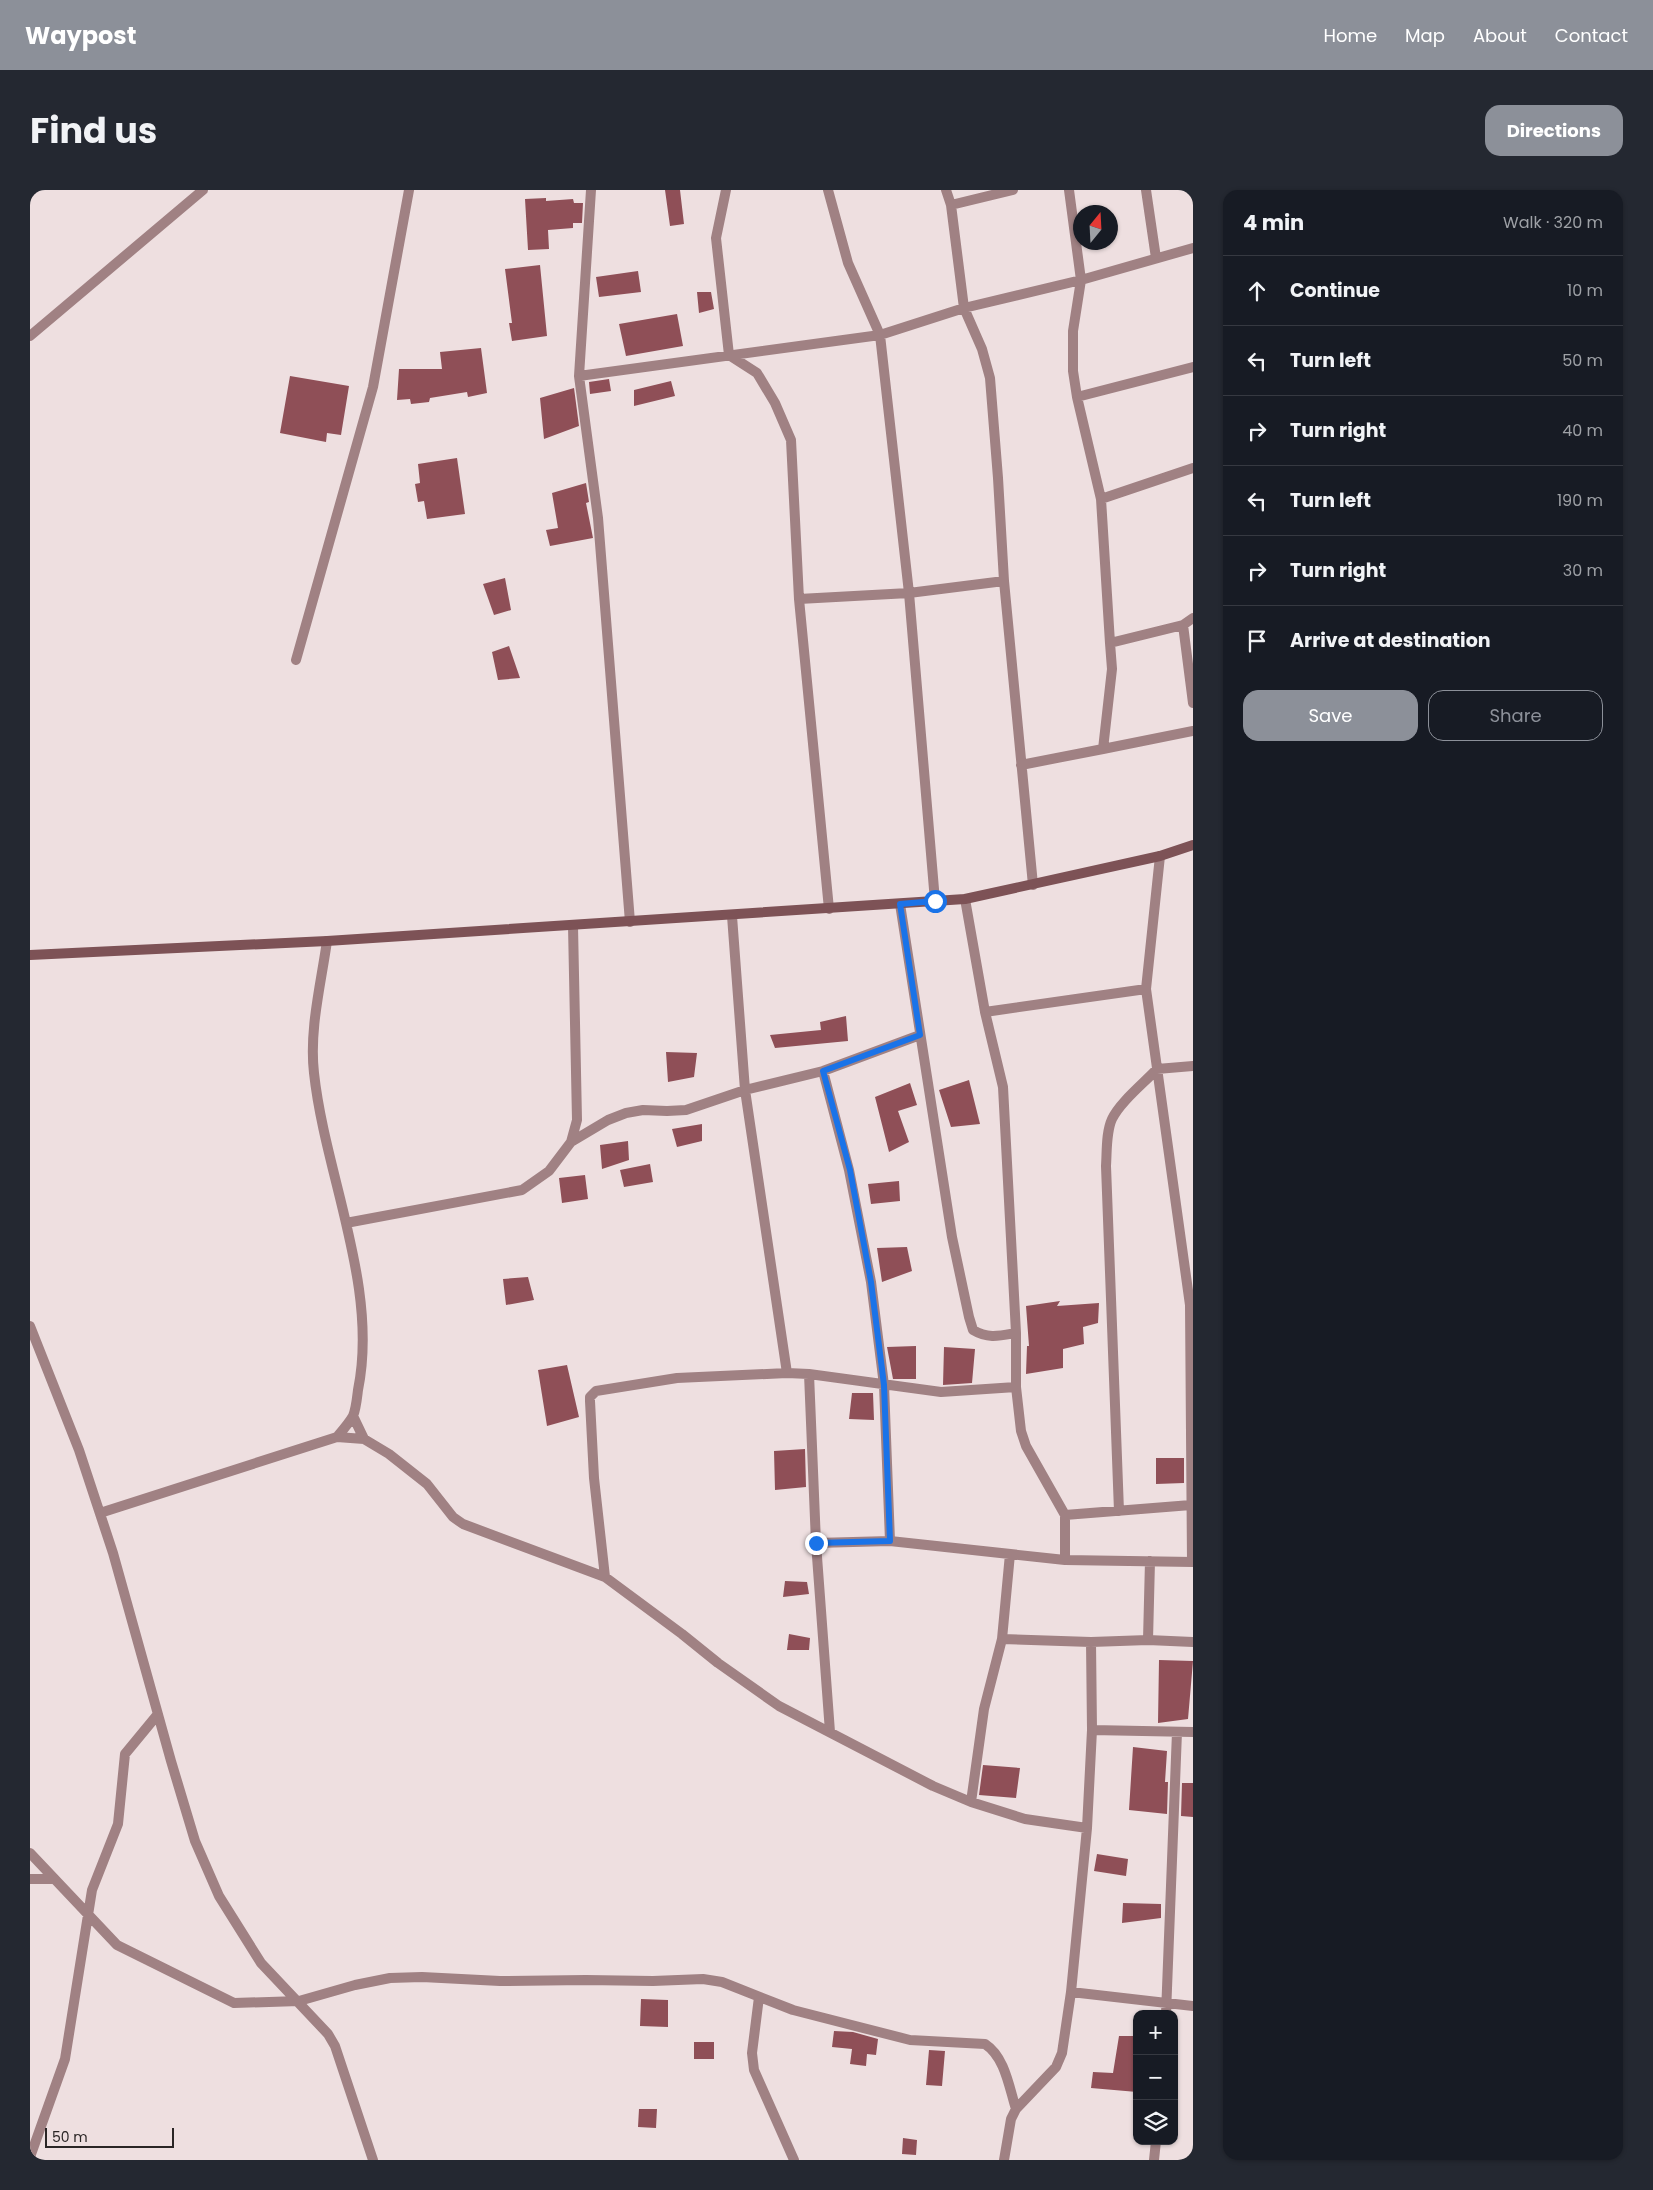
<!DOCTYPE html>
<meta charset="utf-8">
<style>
:root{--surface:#171b24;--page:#242831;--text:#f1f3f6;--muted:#9ea1a6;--line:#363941;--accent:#8c9099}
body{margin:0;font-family:Poppins,sans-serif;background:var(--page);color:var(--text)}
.controls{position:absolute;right:15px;bottom:15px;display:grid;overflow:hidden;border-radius:10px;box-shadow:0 1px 4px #0004}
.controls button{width:45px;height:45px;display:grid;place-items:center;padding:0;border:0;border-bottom:1px solid var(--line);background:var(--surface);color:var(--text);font:25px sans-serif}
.compass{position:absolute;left:1043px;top:15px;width:45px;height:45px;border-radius:50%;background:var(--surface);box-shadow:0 1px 4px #0004;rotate:18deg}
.scale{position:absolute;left:15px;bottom:12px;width:129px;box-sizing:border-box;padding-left:5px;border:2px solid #2a2525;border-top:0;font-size:14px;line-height:18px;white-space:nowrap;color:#2a2525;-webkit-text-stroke:4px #eedfe0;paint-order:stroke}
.stop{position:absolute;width:15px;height:15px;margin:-11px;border:4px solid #1a73e8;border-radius:50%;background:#fff}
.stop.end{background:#1a73e8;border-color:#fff;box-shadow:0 1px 5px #0008}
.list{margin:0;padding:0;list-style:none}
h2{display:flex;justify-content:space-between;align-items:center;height:65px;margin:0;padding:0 20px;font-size:21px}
h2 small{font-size:16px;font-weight:400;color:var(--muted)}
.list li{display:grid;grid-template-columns:32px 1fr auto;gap:15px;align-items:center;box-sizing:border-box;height:70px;padding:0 20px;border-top:1px solid var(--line)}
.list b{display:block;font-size:19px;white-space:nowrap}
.list em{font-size:16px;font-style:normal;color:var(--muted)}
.actions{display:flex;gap:10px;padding:15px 20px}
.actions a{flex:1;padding:11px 0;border:1px solid var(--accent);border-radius:15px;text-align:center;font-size:18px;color:var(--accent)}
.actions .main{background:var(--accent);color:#fff}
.icon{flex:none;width:28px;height:28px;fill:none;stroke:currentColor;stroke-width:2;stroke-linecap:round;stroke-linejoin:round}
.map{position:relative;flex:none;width:1163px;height:1970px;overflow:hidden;border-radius:15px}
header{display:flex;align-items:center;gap:30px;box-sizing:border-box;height:70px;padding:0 25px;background:var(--accent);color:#fff}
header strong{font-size:24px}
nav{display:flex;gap:28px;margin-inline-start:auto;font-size:18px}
.intro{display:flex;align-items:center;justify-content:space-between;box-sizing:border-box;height:120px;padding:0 30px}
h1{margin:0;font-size:35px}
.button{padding:12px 22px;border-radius:15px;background:var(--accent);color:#fff;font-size:18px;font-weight:700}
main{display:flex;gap:30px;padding:0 30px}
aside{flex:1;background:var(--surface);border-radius:15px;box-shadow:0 1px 4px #0004}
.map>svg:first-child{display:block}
</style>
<header>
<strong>Waypost</strong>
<nav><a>Home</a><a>Map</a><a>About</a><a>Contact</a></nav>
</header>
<div class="intro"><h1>Find us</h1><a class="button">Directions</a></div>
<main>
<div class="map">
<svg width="1163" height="1970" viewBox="0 0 1163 1970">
<rect width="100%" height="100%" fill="#eedfe0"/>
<path fill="#8f4f57" d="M635,0h15l4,34 -14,2z
M516,8v3l27,-2 1,4h9l-1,20h-9v5l-25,2 1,19 -21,1 -3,-51z
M510,75l7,71 -35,5 -3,-18h3l-7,-54z
M608,81l3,21 -42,5 -3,-20z
M667,102h14l3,17 -15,4z
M647,124l6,32 -57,10 -7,-32z
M451,158l6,45 -19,4 -1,-5 -37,6 -1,4 -18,2 -1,-5 -13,1 2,-31h43l-2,-17z
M260,186l59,10 -8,49 -14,-2 -1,9 -46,-9z
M579,189l2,12 -21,3 -1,-12z
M641,191l4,15 -41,10v-16z
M544,198l5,38 -35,13 -4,-41z
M427,268l8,56 -38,5 -3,-18 -6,1 -3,-18 5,-1 -2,-19z
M556,293l3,19 -3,1 7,35 -43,8 -4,-16 12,-2 -6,-35z
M475,388l6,32 -17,5 -11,-31z
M479,456l11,32 -22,2 -6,-28z
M816,826l2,25 -73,7 -5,-13 51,-5 -1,-8z
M636,862l31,1 -3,24 -26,5z
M939,890l11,44 -29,3 -12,-37z
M880,893l7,22 -19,6 11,31 -20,10 -14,-55z
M672,934v17l-25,6 -5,-18z
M598,951l1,19 -27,9 -2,-24z
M620,974l3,18 -29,5 -4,-17z
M555,985l3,24 -26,4 -3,-25z
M869,991l1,20 -29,3 -3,-20z
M877,1057l5,24 -30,11 -5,-34z
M498,1087l6,23 -28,5 -3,-26z
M1030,1111l-3,5 42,-3 -1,20 -15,4 1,17 -21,5v19l-37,6 1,-28h2l-3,-40z
M886,1156v33h-23l-6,-32z
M914,1157l31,2 -3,34 -29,2z
M537,1175l12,52 -32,9 -9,-56z
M822,1203h21l1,27 -25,-1z
M775,1259l1,38 -31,3 -1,-39z
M1126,1268h28v25l-28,1z
M755,1391l22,1 2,12 -26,3z
M759,1444l21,4 -1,12h-22z
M1129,1470l34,1 -5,58 -30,4z
M1103,1557l34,4 -2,31h3l-1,32 -38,-4z
M953,1575l37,3 -4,30 -37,-3z
M1152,1593h11v34l-12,-1z
M1067,1664l31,5 -2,17 -32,-5z
M1093,1713l38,1v14l-39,5z
M611,1809l27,1v27l-28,-1z
M804,1841l19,1 25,7 -2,16 -9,-1 -1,12 -16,-2 2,-15 -20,-2z
M1089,1846h18v56l-46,-4 2,-16 20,1z
M664,1852h20v17h-20z
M899,1860l16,1 -3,35 -16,-1z
M609,1919h18l-1,19 -18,-1z
M873,1948l14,2 -1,15 -14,-1z"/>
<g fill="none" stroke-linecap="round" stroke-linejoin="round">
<path stroke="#a08183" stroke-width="10" d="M561,0l-12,186 19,142 32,404
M696,0l-10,48 13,117
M798,0l20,73 32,72 29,258 26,308
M916,0l5,15 13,103 18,41 8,29 8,100 6,103 29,304
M1116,0l10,68
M921,15l62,-15
M0,146l173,-146
M699,165l28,18 18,30 16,37 8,159 30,310
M549,186l301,-41 84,-27 117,-28 -12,-90
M1047,207l116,-30
M1071,309l92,-31
M769,409l110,-6 95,-12
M1153,435l10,-7
M1080,453l73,-18 10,78
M266,470l77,-273 36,-197
M1073,559l90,-18
M991,575l82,-16 9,-80 -2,-26 -9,-144 -24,-102 -4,-26v-40l8,-51 112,-32
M1130,666l-14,133 44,316 2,257
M935,709l20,113 18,75 13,246v54l5,44 5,15 39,69v45
M870,714l52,333 17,80 4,13c15,9 26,6 43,3
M702,726l13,174 42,283
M955,822l161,-23
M793,881l26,99 22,112 13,103 6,156
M541,952l37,-22 18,-7 17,-3 24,1 19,-1 59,-20 78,-19 97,-36
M316,1033l176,-33 27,-19 22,-29 6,-22 -4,-194
M0,1136l49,124 34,103 58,208 24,80 24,55 42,67 67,71 7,12 38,114
M779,1184l7,169 14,189
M323,1226l11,23
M307,1247l27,2 25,15 38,30 26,33 10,7 142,53 77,57 36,29 61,43 154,80 38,16 54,17 62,9
M1089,1321l-13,-345c1,-15 0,-34 6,-47 8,-17 32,-36 45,-50l36,-3
M70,1323l237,-76c5,-6 12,-14 16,-21 3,-7 4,-18 5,-26 21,-103 -33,-215 -44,-317 -5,-43 7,-89 13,-132
M1035,1325l126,-10
M786,1353l74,-2 175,19 128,2
M575,1387l-11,-99 -4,-77v-4l6,-6 81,-13 110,-5 22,1 132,18 75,-5
M972,1449l89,3 57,-2 45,2
M1118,1450l2,-79
M1062,1540l101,2
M941,1612l13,-93 18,-70 8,-85
M0,1663l87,92 117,58 65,-2 56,-16 35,-7 32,-1 78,4 86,-1 67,1 50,-2 19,3 71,28 117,30 75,4c20,13 24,43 31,65
M0,1689h24
M1041,1802l122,14
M729,1807l-7,56 2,17 40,90
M1136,1824l11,-282
M0,1967l35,-98 27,-169 26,-66 7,-70 33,-40
M974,1970l7,-41 5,-10 40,-42 6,-14 9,-61 16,-164 5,-98 -1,-88
M1124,1970l2,-19"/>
<path stroke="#7d5256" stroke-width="10" d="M0,765l297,-14 638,-42 195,-43 33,-11"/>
</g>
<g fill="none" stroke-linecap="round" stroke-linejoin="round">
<path stroke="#1a73e8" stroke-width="6" d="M786,1353l74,-2 -6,-156 -13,-103 -21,-112 -27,-99 97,-36 -20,-131 35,-3"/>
</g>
</svg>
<div class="controls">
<button>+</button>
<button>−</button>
<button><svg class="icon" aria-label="layers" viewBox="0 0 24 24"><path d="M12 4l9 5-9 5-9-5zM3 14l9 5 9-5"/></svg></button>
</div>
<svg class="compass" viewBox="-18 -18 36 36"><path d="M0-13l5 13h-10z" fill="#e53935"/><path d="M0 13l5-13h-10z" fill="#9ea1a6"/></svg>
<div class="scale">50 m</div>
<div class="stop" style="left:905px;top:711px"></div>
<div class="stop end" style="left:786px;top:1353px"></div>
</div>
<aside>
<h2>4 min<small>Walk · 320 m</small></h2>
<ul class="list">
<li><svg class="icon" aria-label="ahead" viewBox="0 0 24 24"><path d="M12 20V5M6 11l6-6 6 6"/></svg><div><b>Continue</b></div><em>10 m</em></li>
<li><svg class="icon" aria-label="left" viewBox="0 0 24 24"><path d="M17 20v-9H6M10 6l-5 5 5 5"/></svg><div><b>Turn left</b></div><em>50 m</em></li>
<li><svg class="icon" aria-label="right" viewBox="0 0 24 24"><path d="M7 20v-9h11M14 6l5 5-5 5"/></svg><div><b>Turn right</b></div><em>40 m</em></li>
<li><svg class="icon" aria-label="left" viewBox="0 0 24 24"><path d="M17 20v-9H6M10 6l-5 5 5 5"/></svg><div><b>Turn left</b></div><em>190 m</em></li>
<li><svg class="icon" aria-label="right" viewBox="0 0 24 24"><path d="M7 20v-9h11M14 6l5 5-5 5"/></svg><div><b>Turn right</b></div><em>30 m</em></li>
<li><svg class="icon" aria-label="arrive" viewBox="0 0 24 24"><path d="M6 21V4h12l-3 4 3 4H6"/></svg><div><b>Arrive at destination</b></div></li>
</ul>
<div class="actions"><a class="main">Save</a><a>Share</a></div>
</aside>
</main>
